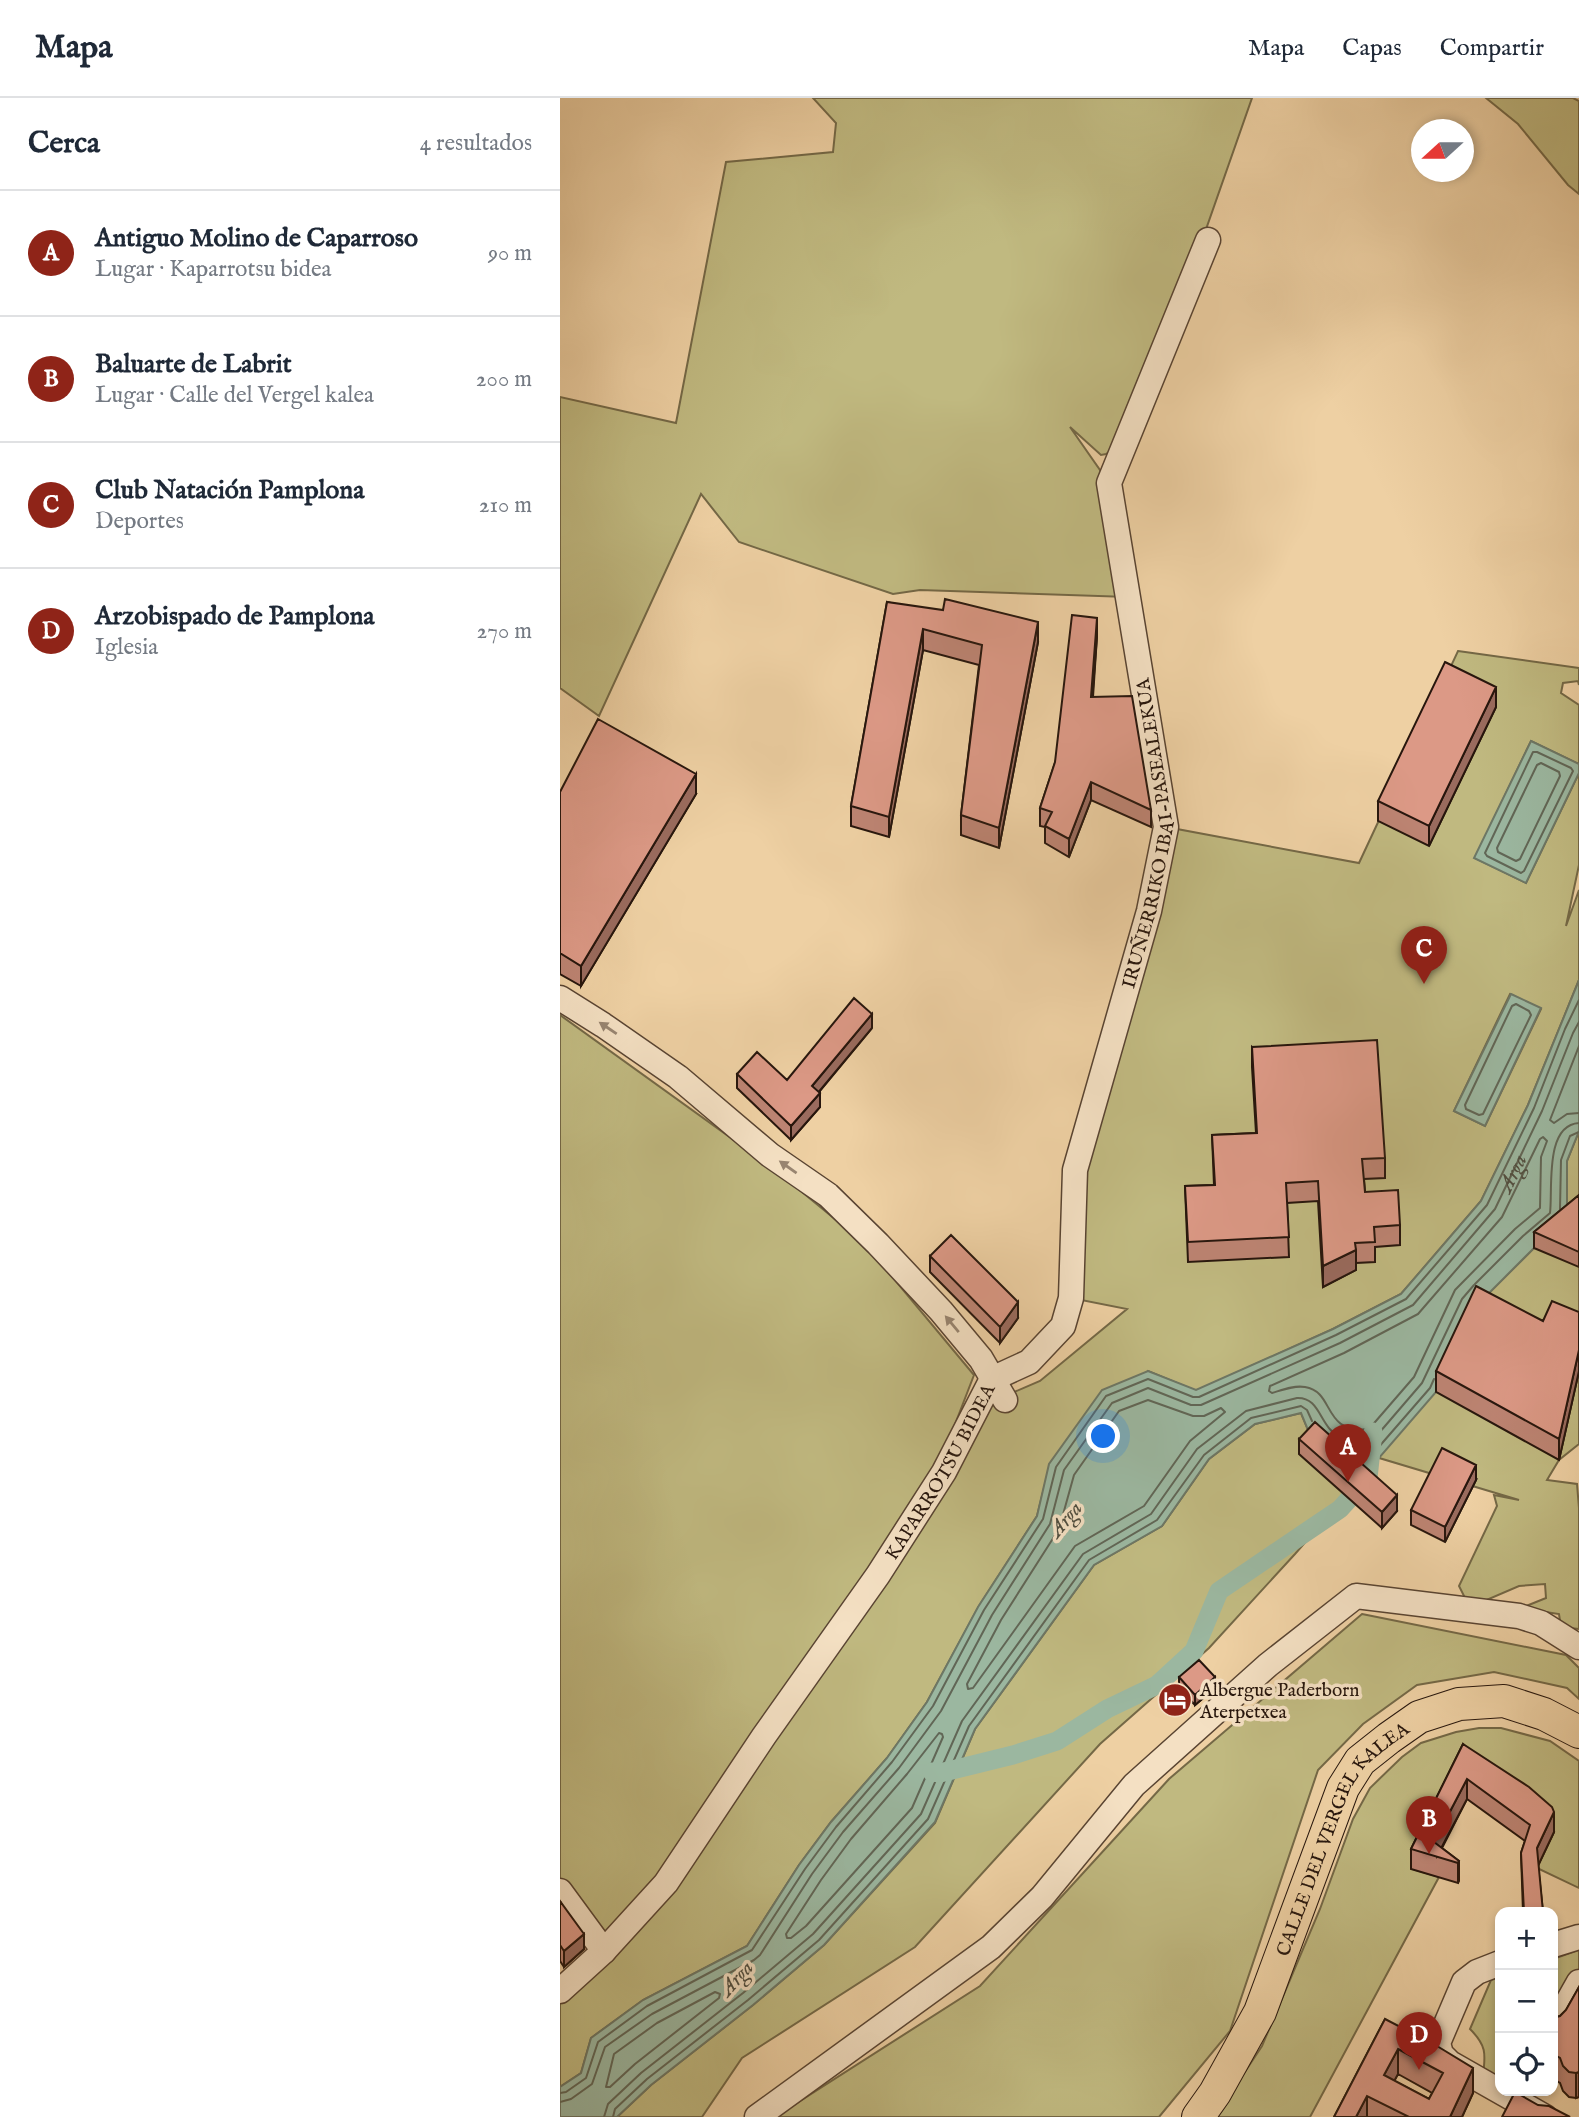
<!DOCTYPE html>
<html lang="es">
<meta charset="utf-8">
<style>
:root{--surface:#fff;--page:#f6f6f7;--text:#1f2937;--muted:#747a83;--line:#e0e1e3;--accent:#8f2418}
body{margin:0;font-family:"IM FELL English",serif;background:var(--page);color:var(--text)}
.controls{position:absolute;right:21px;bottom:21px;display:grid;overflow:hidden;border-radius:14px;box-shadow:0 4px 10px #0003}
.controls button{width:63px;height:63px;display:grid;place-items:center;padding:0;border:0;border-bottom:2px solid var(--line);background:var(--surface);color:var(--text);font:35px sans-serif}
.compass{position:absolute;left:851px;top:21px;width:63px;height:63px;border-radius:50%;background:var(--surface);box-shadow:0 4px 10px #0003;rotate:249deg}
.you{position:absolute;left:544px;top:1339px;width:24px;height:24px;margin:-18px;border:5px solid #fff;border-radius:50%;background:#1a73e8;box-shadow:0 0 0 10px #1a73e833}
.badge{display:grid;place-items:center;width:46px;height:46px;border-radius:50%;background:var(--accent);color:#fff;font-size:23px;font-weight:700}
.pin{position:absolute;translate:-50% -58px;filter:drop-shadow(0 2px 4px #0008)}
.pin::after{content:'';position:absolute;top:37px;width:24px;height:21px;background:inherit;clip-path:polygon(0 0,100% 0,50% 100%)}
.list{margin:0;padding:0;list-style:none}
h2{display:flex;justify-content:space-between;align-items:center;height:91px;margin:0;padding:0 28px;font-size:30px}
h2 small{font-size:23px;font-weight:400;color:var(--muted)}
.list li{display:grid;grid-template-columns:46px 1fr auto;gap:21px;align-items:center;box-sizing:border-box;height:126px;padding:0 28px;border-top:2px solid var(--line)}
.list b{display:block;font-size:26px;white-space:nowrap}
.list p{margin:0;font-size:23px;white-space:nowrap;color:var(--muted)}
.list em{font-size:23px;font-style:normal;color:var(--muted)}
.icon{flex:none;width:38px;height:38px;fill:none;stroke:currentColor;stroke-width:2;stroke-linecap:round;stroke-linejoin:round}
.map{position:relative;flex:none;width:1019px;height:2019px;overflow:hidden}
header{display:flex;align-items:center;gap:42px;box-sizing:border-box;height:98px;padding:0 35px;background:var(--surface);border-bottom:2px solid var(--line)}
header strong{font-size:33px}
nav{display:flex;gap:38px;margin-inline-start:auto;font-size:24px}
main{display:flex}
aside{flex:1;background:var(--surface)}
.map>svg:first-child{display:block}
</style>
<header>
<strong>Mapa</strong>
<nav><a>Mapa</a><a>Capas</a><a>Compartir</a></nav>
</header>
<main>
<aside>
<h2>Cerca<small>4 resultados</small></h2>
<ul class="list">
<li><span class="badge">A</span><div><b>Antiguo Molino de Caparroso</b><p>Lugar · Kaparrotsu bidea</p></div><em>90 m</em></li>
<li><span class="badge">B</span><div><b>Baluarte de Labrit</b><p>Lugar · Calle del Vergel kalea</p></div><em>200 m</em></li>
<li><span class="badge">C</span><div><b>Club Natación Pamplona</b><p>Deportes</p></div><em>210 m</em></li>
<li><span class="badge">D</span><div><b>Arzobispado de Pamplona</b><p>Iglesia</p></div><em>270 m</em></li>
</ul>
</aside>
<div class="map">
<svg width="1019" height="2019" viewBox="0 0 1019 2019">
<rect width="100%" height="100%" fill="#eed0a3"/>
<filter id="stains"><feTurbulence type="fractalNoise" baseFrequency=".00286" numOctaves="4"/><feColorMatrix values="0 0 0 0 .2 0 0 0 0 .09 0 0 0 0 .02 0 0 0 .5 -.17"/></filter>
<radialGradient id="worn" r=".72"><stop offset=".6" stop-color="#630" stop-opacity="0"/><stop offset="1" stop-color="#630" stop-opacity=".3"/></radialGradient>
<path fill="#c0b980" stroke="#746846" stroke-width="2" fill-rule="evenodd" d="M253,0h439l-75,214 -58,133 -13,9 -5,1 -31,-28 39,56 19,114 -208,-7 -27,4 -154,-52 -38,-48 -102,222 -39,-28v-291l116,26 50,-261 107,-10 3,-29z
M926,0h87l6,3v93l-11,-9 -50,-61z
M898,553l121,17v17l-1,-4 -15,2 -2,10 18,12v59l-48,-23 -56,117 51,25 53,-110v92l-13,61 13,-36v90l-51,125 -47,96 -80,93 -68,35 -137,62 -48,-20 -98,93 -13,52 -58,90 -52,96 -40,56 -56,64 -32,43 -52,81 -104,54 -52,38 -10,35 -21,14v-108l37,-38 -37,-55v-871l214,154 90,74 110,132 -27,70 39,-41 54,-23 87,-72 -56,-11 4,-128 91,-343 193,36zM950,896l31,15 -56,117 -31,-15z
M1019,1033v313l-20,16 -12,20 30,4 2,24v121l-18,-2 -2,-13 -38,-6 25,-10 -1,-14 -26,2 -37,16 -17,-4 -6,-12 38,-80 -3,-11 25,5 -140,-42 -84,96 -86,94 -109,96 -185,203 -173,111 -40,59h-85l34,-32 102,-80 71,-60 111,-122 40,-94 119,-164 68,-39 47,-67 46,-35 46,-11 7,17 168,-124 58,-58 33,-28v-59z
M802,1516l204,41 13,13v31l-12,-11 -73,-16 -77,13 -54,39 -45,46 -88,261 -71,86h-384l205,-131 189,-207z
M919,1630h22l49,13 29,20v127l-42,-20 17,-36 -91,-68 -51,105 27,8 -129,240h-95l47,-71 58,-137 33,-90 17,-31 32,-31 19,-14 35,-11z
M1019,1852v25l-26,46v-62z
M940,1879v108l-17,-10c3,-22 3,-30 -13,-46l21,-49z"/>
<path fill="#9bb7a0" stroke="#6d7765" stroke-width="2" d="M971,643l48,23v9l-53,110 -52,-25z
M1019,882v151l-12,30v59l-33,28 -58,58 -40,86 -57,66 -46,-6 -25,-22 -7,-17 -46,11 -46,35 -47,67 -68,39 -119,164 -40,93 -111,123 -71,60 -102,80 -34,32h-57v-30l21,-14 10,-35 52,-38 104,-54 52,-81 32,-43 56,-64 40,-56 51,-95 59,-91 12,-52 53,-74 46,-19 48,19 137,-61 68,-35 80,-93 47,-96z
M951,896l30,14 -56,118 -31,-15z"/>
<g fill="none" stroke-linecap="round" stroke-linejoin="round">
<g stroke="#616656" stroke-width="2">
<path d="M973,654h4l34,16 2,3 -49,100 -3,2 -34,-17 -2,-3z"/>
<path d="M981,665l18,9 1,4 -40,83 -4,2 -18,-9 -1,-4 40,-83z"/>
<path d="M956,906l13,7 2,4 -48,99 -4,1 -13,-6 -1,-4 47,-99z"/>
<path d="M1019,948l-29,74 4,3 13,-9 12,-1"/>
<path d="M983,1039l4,4 -6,16 -1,51 -25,21 -60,61 -41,87 -45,52c-48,5 -33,-37 -64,-42 -11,-2 -23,3 -33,6l-3,-2 1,-5 74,-33 74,-39 84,-97 38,-78z"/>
<path d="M1000,1111l1,-49 9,-24 9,-4"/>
<path d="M915,1186l48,-48 27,-23c3,-23 -6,-88 29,-90"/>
<path d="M588,1302l45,16h11l17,-8 4,4 -35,29 -46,65 -69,40 -102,142 -5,1 -1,-5 34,-64 58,-91 15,-54 45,-64z"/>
<path d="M785,1348l32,3 53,-61 4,-9"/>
<path d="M379,1635l3,1 1,3 -31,71 -106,118 -15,12h-4l-1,-4 35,-54 30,-41 56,-65z"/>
<path d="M155,1894l5,2 -1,4 -84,66 -25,23h-4l8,-33 43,-31z"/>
<path d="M0,1995l6,-1 20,-14 12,-36 49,-36 105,-56 53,-81 31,-42 56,-65 41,-56 51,-96 59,-91 13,-52 50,-71 42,-17 45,18h6l137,-62 70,-36 81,-94 47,-97 31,-79 14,-29"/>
<path id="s1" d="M0,2004l11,-3 21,-15 13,-37 47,-33 102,-54 6,-5 52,-81 31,-42 56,-64 42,-57 51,-96 58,-91 14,-54 48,-67 36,-15 43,17h10l139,-62 73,-38 82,-96 47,-98 31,-78 6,-11"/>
<path d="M44,2019l4,-13 33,-31 102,-80 70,-59 108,-120 41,-93 121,-167 68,-40 46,-65 49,-38 51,-13c24,-1 22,29 43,39 8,4 24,3 33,3l49,-57 40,-84 12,-14"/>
<path d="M53,2019l2,-8 32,-30 101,-79 71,-60 109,-121 41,-93 120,-166 68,-40 47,-65 47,-37 50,-12 6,4 5,11"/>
</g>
<path stroke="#9bb7a0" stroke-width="19" d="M372,1674l8,1 73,-18 44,-14 50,-32 50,-24 37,-34 25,-60 121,-82 28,-31 5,-46"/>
<g stroke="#594432" stroke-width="27">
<g id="minor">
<path d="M0,900l43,27 75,52 92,78 58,40 50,49 63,67 40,48 24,41"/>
<path id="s2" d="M432,1281l37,-17 34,-36 8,-28 4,-128 74,-259 17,-84 -57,-344 99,-243"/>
<path d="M0,1793l44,60"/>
<path d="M993,1847l26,-8"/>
<path d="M940,1865l-23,9 -13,10 -26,61 3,11 9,9 95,54"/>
<path id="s3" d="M0,1893l44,-40 62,-68 98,-147 114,-161 66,-103 48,-93"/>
<path d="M993,1930l26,-46"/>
<path d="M197,2019l234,-170 51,-50 92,-112 134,-120 88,-69 163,20 22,7 38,24"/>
</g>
</g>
<g stroke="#27160d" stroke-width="34">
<g id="major">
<path id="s4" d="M638,2019l17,-24 45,-81 83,-224 17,-27 29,-23 30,-21 40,-13 45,-3 40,13 35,18"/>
</g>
</g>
<use href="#minor" stroke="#f4e0c3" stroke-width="24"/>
<use href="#major" stroke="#eed0a3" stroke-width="32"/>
</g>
<path fill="#bd8473" stroke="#27160d" stroke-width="2" fill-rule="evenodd" d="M327,504l151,40 -39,206 -38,-13v-20l18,-150 -56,-15 -34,187 -38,-11v-20z
M537,538l-4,61 58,113v17l-60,-27 -22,57 -24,-14v-16l-5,-1v-18z
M936,609l-67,139 -51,-25v-20z
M0,694l136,2 -115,192 -21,-12z
M312,930l-53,64 1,15 -29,33 -54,-52v-14l50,6z
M692,949l133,111v20l-21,1 1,13 35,33v20l-25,2v15l-19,1v7l-33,17 -5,-86 -31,2 2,54 -101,5 -3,-76 29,-1 -2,-50 44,-2 -4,-66z
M1019,1097v72l-45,-19v-16z
M370,1158l88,62 -18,25 -70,-71z
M1019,1214v59l-20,89 -123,-68v-21l107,-50z
M739,1341l98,72 -15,17 -83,-74z
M916,1382l-31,62 -34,-17v-15z
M619,1579l36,11 -20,17 -16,-17z
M903,1646l91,88 -16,33 5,47h-20l-2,-59 4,-12 -58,-42 -25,49 17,13 -1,22 -47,-14v-20z
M0,1803l24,48 -20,18 -4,-6z
M1019,1889v110l-3,1 -7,-1 -6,-6 -3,-8 -7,-4v-61l7,-2 6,-6z
M825,1921l88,74 -11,24h-128zM838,1976l34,19 -3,6 -35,-18z"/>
<path fill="#9a6b5e" stroke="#27160d" stroke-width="2" d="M537,520v18l-6,79v-18z
M478,524v20l-39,206v-20z
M363,531v21l-34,187v-20z
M936,589v20l-67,139v-20z
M136,676v20l-115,192v-20z
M531,684v18l-22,57v-18z
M312,916v14l-60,72v-14z
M260,995v14l-29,33v-14z
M796,1152v20l-33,17v-21z
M458,1204v16l-18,25v-16z
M1019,1252v21l-20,89v-21z
M916,1367v15l-31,62v-15z
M837,1397v16l-15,17v-16z
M655,1579v11l-20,17v-10z
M907,1681v20l-30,57 -3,-14z
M994,1714v20l-17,36v-20z
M899,1763v20l-1,2v-20z
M24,1836v15l-20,18v-16z
M838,1951v25l-14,26v-25z
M913,1970v25l-11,24h-12z
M1019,1974v25l-3,1v-25z
M807,1998v21h-11z"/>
<path fill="#dc9986" stroke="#27160d" stroke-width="2" fill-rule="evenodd" d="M385,501l93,23 -39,206 -38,-13 21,-170 -59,-16 -34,188 -38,-11 36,-204 56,8z
M512,517l25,3 -6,79 41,-1 19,114 -60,-28 -22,57 -24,-13 7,-14 -12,-4 15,-46z
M885,564l51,25 -67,139 -51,-25z
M38,621l98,55 -115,192 -21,-13v-161z
M294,900l18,16 -60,72 8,7 -29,33 -54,-52 20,-22 30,28z
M817,942l8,118 -23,1 3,33 33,-2 2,35 -26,2 1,15 -20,1 1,7 -33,16 -5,-85 -32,2 3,54 -101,5 -3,-56 30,-1 -3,-50 45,-2 -5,-86z
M1019,1097v57l-45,-20z
M391,1137l67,67 -18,25 -70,-71z
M916,1188l67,35 9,-20 27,11v38l-20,89 -123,-68z
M755,1324l82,73 -15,17 -83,-73z
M882,1350l34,17 -31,62 -34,-17z
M639,1562l16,17 -20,18 -16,-18z
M903,1646l66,43 23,20 2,5 -17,36 6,64h-19l-3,-59 9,-28 -63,-46 -33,63 25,19 -1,2 -47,-14z
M0,1803l24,33 -20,17 -4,-6z
M1019,1889v85l-3,1 -7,-1 -6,-6 -3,-8 -7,-4v-36l7,-2 6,-6z
M825,1921l52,27 36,22 -23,49h-41l-42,-21 -11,21h-22zM838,1951l45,24 -14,26 -45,-24z
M955,1994l23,13 11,1 21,11h-68z"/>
<defs><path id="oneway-solid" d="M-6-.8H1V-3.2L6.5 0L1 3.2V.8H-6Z" transform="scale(1.75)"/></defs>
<g fill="#988571">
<use href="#oneway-solid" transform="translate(48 930) rotate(-146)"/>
<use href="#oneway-solid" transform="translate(228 1069) rotate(-145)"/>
<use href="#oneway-solid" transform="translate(392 1226) rotate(-130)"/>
</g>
<defs>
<g id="hotel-disc" transform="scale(1.75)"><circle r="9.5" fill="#8f2418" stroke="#f4e0c3"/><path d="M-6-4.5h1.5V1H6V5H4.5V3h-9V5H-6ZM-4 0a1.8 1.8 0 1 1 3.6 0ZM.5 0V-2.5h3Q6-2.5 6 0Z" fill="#fff"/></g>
</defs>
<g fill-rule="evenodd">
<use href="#hotel-disc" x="615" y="1602"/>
</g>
<g text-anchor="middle" stroke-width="7" stroke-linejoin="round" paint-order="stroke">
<g font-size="19" fill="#27160d" stroke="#f4e0c3">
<text dy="7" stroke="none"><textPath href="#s2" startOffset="595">IRUÑERRIKO IBAI-PASEALEKUA</textPath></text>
<text dy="7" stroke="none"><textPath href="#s3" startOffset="646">KAPARROTSU BIDEA</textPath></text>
<text dy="7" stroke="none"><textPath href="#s4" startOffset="317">CALLE DEL VERGEL KALEA</textPath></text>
</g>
<g font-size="19" fill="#27160d" stroke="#f4e0c3" text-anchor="start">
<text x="640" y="1598">Albergue Paderborn<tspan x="640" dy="22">Aterpetxea</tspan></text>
</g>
<g font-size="21" font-style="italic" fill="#504e40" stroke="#f4e0c3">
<text dy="7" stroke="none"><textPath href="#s1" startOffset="1412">Arga</textPath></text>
<text transform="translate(505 1421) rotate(-50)" y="7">Arga</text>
<text transform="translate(176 1880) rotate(-48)" y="7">Arga</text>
</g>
</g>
<rect width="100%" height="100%" filter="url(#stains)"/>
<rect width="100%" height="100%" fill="url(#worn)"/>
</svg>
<div class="controls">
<button>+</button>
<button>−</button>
<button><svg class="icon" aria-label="locate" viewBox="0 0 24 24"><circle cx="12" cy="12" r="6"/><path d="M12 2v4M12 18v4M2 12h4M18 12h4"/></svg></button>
</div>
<svg class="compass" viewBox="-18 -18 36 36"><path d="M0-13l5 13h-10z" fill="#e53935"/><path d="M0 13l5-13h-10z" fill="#747a83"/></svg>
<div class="you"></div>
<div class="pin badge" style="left:788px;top:1384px">A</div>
<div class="pin badge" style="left:869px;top:1756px">B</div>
<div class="pin badge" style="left:864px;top:886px">C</div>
<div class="pin badge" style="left:859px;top:1972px">D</div>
</div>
</main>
